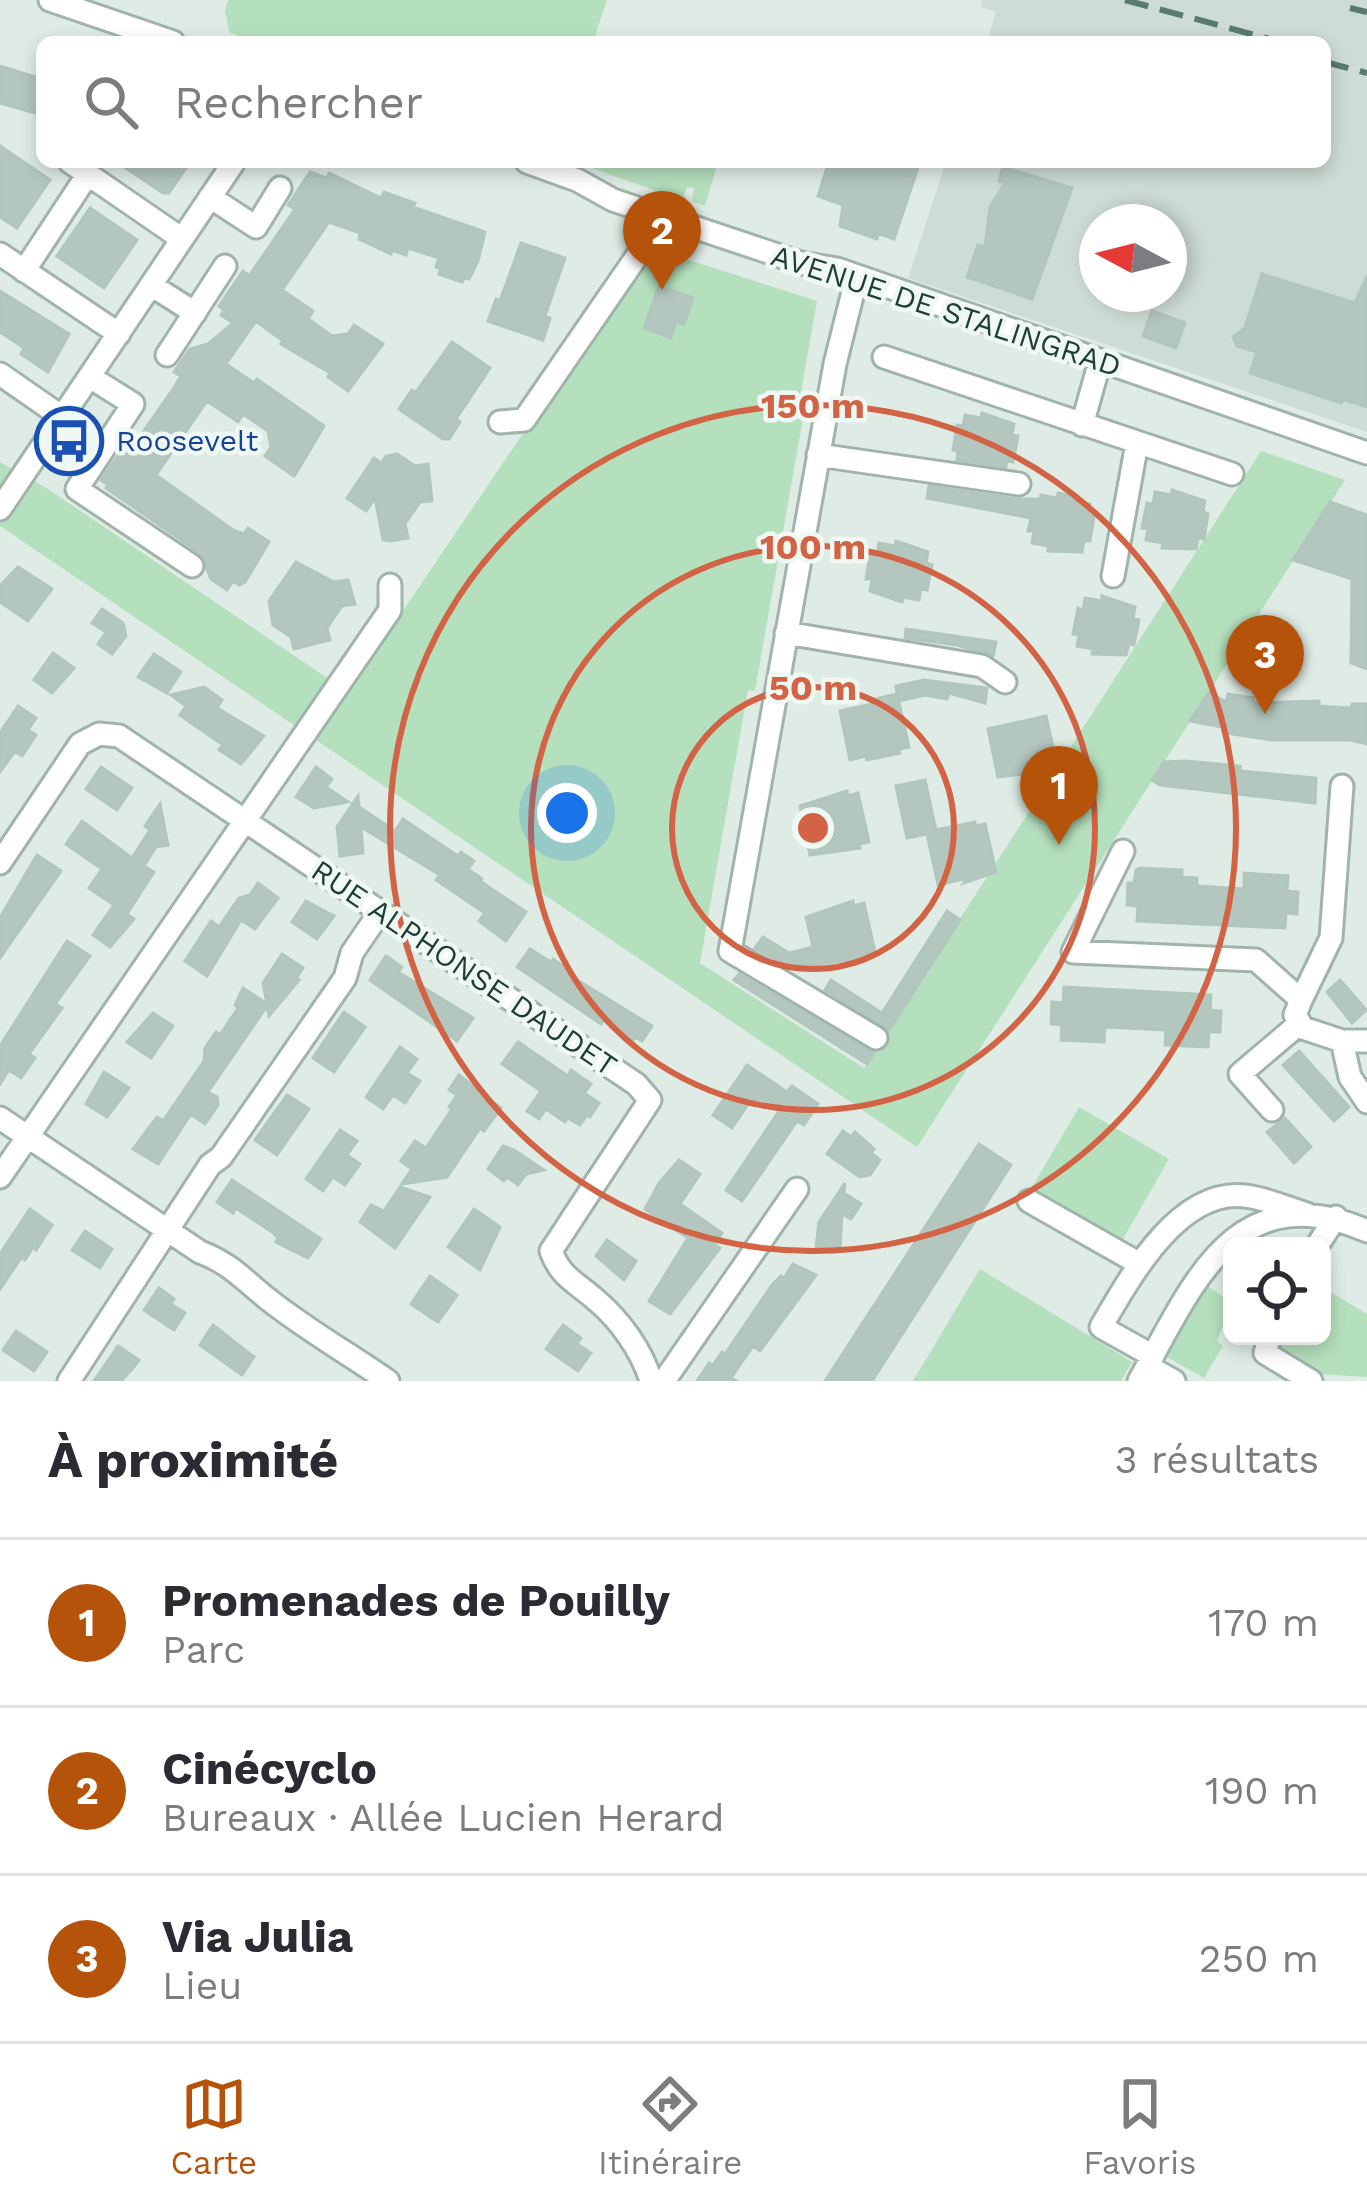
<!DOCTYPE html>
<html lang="fr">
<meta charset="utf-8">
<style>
:root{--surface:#fff;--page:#f7f7f7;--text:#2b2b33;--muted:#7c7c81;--line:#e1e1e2;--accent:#b45309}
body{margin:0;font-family:"Work Sans",sans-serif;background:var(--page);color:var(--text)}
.controls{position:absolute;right:36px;bottom:36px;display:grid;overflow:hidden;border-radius:18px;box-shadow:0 6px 18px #0003}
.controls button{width:108px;height:108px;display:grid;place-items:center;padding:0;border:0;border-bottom:3px solid var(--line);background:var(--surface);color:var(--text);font:60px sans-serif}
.compass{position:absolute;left:1079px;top:204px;width:108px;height:108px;border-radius:50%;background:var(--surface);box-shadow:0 6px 18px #0003;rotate:277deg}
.you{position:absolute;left:567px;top:813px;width:42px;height:42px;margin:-30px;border:9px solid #fff;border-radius:50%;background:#1a73e8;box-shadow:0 0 0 18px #1a73e833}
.badge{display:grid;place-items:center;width:78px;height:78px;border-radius:50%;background:var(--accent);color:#fff;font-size:39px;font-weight:700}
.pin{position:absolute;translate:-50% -99px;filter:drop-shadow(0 3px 6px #0008)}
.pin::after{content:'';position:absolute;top:63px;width:42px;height:36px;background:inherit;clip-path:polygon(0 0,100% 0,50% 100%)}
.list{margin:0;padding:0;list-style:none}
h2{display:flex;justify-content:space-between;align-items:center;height:156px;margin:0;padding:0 48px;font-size:51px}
h2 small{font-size:39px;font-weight:400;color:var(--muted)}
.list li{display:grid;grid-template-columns:78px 1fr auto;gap:36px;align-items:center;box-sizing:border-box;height:168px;padding:0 48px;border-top:3px solid var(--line)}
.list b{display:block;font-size:45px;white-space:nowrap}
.list p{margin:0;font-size:39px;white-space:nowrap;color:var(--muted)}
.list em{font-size:39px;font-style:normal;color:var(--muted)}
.icon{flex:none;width:66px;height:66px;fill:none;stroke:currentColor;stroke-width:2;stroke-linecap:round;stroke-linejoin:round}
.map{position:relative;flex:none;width:1367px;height:1381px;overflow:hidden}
.search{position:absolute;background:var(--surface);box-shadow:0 6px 18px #0003;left:36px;right:36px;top:36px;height:132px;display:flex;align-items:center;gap:30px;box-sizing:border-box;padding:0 42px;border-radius:18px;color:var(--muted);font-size:45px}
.sheet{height:660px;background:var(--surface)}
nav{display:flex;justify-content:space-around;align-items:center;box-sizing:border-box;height:168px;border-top:3px solid var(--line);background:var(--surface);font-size:33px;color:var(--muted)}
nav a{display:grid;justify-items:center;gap:6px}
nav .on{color:var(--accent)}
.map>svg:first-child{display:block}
</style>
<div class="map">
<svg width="1367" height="1381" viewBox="0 0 1367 1381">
<rect width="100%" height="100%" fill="#dfece5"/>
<path fill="#cddcd4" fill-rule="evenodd" d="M982,0h385v432l-459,-154 38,-116h379v-120h-338l9,-30 -15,-5zM1097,222h72v72h-72z"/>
<path fill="#b5e0be" d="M228,0h379l-14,42h-336l-28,-10 -4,-22z
M575,162l128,1 15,-1 -13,44 -13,-5 2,-13 -7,-1 -5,13z
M649,247l168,54 -18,102 6,4 -50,284 -7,-1 -48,273 164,105 397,-617 84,29 -428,667 -917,-621v-64l48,27 300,203z
M1079,1107l90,52 -50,87 -91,-52z
M980,1269l152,93 -11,19h-208z
M1202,1282l30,21 -15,38 6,5 -19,32 -39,-22z
M1322,1287l45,27v63l-48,-3 -44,-27 5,-11h42z"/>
<path fill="#b4c7be" stroke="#b1c6bc" stroke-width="3" d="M0,66l42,13v36l-42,-12z
M0,146l50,34 -33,48 -17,-11z
M117,162h73l-21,31h-6z
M829,162h91l-26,77 -16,-6 -1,6 -37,-13 3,-21 -25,-9z
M1003,167l69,21 -40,111 -65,-22 11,-32 7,2 5,-40 15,-24 -6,-2z
M310,172l17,6 2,-5 52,25 3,-6 31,11 -2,4 72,25 -7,29 -9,18 -5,-2 -2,5 -23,-8 2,-5 -5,-2 3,-9 -31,-10 -2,7 -14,-5 -1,4 -32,-15 1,-6 -31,-11 -47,68 31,21 -5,8 24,17 16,-2 6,-9 29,19 -35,47 -20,-14 2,-4 -49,-29 2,-3 -27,-20 -30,43 28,19 3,-4 67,47 -20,34 -10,16 -29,-20 6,-9 -3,-16 -25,-17 -5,8 -31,-21 -51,74 77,55 11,4 4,-6 21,14 -24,40 -6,3 -6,-4 -6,9 -16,-11 -10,-25 -95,-66 2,-3 -7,-5 29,-42 6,4 37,-53 8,-13 -7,-4 16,-23 18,-5 25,-21 -12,-8 3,-5 -5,-4 24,-35 6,5 9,-13 37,-54 -7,-4z
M90,208l47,32 -33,48 -47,-32z
M521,243l44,15 -20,58 5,2 -7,22 -55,-19 8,-22 4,2z
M1262,274l93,29 12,-27v131l-24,-8 -2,4 -91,-30 7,-21 -20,-6 -4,-9 12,-9z
M659,286l34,12 -9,26 -8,-3 -5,17 -27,-10z
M0,291l69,43 -21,38 -27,-18 3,-6 -24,-16z
M1152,311l33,12 -9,25 -33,-12z
M452,342l38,26 -34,51 4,3 -11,17h-6l-44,-30 13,-19 4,2z
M982,413l32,11 -2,11 6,1 -5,26 -6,-2 -1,7 -49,-7 1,-9 -5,-1 4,-25 6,1 2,-11 16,3z
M397,454l18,12 13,-2 4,37 -12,1 -15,22 3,14 -18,3 -7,-1 -8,-42 -9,13 -19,-13 27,-40 7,5 5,-7z
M929,486l88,13h23l1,-4 16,3 1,-5 17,3 -1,5 16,3 -2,11 6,1 -4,25h-6l-2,11 -34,-1v-5l-16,-3 2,-12h-6l3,-13 -104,-20z
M1172,490l33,11 -2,11 5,2 -4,25 -6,-1 -2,11 -34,-1 1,-5 -17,-3 2,-11 -6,-1 5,-25 6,1 2,-12 16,3z
M1330,502l37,13v154l-16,-6 1,-84 -59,-19z
M896,541l32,11 -2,11 6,2 -5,25 -6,-2 -2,12 -16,-3 -1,5 -32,-11 2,-12h-6l4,-25 7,1 2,-12 16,3z
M296,562l38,20 14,-2 7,24 -13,2 -15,22 3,12 -36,9 -3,-12 -18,-12 -4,-24z
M18,567l34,22 -24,32 -28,-19v-16z
M1102,596l33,11 -2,12 6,1 -5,25 -5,-1 -3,11 -34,-1 1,-5 -16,-3 2,-11 -6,-1 5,-26 5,2 2,-12 17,3z
M102,609l21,14 3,13 -14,18 -14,-10 8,-12 -14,-9z
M906,629l90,13 -3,14 -36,-11 -52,-7z
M53,653l21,15 -22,25 -18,-13z
M154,654l27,18 -14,21 -29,-16z
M924,680l63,8 -2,15 -36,-10 -2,6 -22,-4 -26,6 -1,-3 11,49 -10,2 1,4 -33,7 -1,-4 -16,4 -10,-49 32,-7 -1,-4 26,-6 -1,-8z
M204,687l18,13 -5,8 47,28 -23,28 -22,-14 4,-5 -43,-30 6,-9 -15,-11z
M1209,692l17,10 2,-8 26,4 -1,5 66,-2v5l32,2 1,-4h15v40l-17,-4h-78l-46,-7 1,-5 -37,-7z
M18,706l18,12 -8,12 8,5 -14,21 -7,-5 -15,21v-39z
M1046,716l11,48 -11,3 1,4 -49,6 -10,-48z
M1185,761l55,5v5l76,7 -1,25 -155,-18 -8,-5 12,-18z
M101,767l31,21 -15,22 -31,-21z
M316,767l16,12 -6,8 22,15 -34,6 -18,-11z
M925,780l11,50 39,-8v4l10,-2 11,48 -32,11 4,-5 -30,7 -11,-51 -20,4 -11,-52z
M847,791l1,5 10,-3 11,49 -10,2 1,4 -50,7 -10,-49z
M358,796l1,11 36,24 8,-12 55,37 3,-4 13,9 -6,8 14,10 -2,2 46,31 -20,29 -27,-20 6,-8 -49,-33 4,-5 -79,-48 2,26 -23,3 -3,-29z
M160,804l8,41 -12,2 -12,19 10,6 -27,42 7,5 -24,28 -17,-12 21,-30 -25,-17 13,-19 -36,-25 16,-23 50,37 18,-28 -5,-4z
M37,855l24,16 -61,87v-40z
M1140,868l42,2v7l15,1v8l47,3v-16l44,3 -1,15 11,1 -1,22 -11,-1 -1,15 -148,-7 1,-15 -11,-1 1,-22h6l2,-13z
M258,883l20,15 -23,31 -14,-9 -34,56 -22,-15 26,-40 8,6 20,-29 11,-3z
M306,901l28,15 -17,23 -25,-17z
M853,901l1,5 10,-3 11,49 -10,2 1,4 -77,10 -34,-20 8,-11 26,16 24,-6 -7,-30z
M947,911l13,9 -71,110 -64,-40 6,-10 51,33z
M67,941l23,15 -35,48 7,4 -33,46 6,4 -14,20 -12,-8 -9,14v-38z
M530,949l21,13 2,-3 19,13 -3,3 83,51 -10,15 -7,-4 -2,4 -30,-21 -2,4 -84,-57z
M282,954l21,14 -7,11 3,1 -30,36 -2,-10 -59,86 9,5 1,8 -13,19 -14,-10 -33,50 -25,-15 24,-32 6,4 41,-60 1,-13 11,-16 4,3 18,-27 -3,-3 8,-17 24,16 -4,-21z
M386,956l16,11 -4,5 75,46 -16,23 -87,-61z
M739,974l135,79 -7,11 -133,-84z
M1340,980l26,30 -14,13 -25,-31z
M1064,987l147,8 -1,15 11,1 -1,21h-11l-1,15 -43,-2 1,-15 -61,-3 -1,15 -43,-2 1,-15 -11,-1 1,-22 11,1z
M344,1012l21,15 -31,45 -21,-14z
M153,1013l20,13 -22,32 -24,-16z
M518,1042l50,34 3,-6 20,14 -7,9 15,10 -9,14 -3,-2 -7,10 -12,-7 -3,4 -19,-13 -7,10 -12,-8 14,-20 -39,-27z
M400,1047l17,12 -10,14 13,8 -15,22 -12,-8 -10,14 -17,-12z
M1299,1051l50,56 -15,14 -51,-56z
M747,1065l40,27 5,-6 26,18 -14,21 -7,-4 -55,80 -16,-11 53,-79 -16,-11h-12l-19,28 -19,-13z
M104,1072l25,16 -22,29 -21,-13z
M459,1075l42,33 -17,23 -4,-3 -33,49 -45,7 10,-15 -11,-8 14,-20 11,7 26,-39 -3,-2 8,-12 -8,-5z
M287,1095l22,14 -32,46 -22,-15z
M1285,1118l26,29 -17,16 -27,-31z
M340,1130l17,11 -10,14 13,9 -15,21 -12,-8 -10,14 -17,-12z
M843,1131l8,6 4,-5 19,17 -3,4 9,7 -10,15 -10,2 -33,-23z
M979,1144l32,21 -139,216h-47z
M503,1146l11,4 30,20 -18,4 -8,11 -11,-8 -3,4 -16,-12z
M679,1160l21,14 -20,30 42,29 -8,11 6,4 -50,66 -21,-13 39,-63 -43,-29 14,-26z
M232,1180l89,59 -13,19 -32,-16 2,-4 -6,-6 -36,-24 -3,5 -16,-11z
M845,1183l-1,10 17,11 -10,15 -9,-5 -2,36 -24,-2 3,-26z
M400,1187l30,10 -35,51 -35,-26 11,-17 13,6z
M30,1209l22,16 -16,25 -3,-3 -8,13 -4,-2 -21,31v-35z
M474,1209l26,18 -20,43 -32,-23z
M85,1231l27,18 -12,19 -28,-18z
M607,1240l29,21 -12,19 -28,-24z
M793,1264l23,11 -56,76 -7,-5 -22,32 5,3h-39l12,-18 4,2 9,-13 3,2 47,-69 9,-9 3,2z
M430,1276l27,19 -19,27 -27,-18z
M159,1288l15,11 -3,5 14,9 -11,17 -30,-20z
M213,1325l41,32 -12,18 -42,-30z
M563,1325l18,13 -4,6 14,9 -13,18 -32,-22z
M16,1331l31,21 -13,19 -31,-21z
M118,1346l21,14 -6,8 -12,13h-27z"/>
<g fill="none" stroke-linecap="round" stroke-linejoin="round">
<g stroke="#a1b4ac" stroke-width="27">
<path id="minor" d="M50,0l123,42
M70,162l112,77
M527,162l50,18 36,20 188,63 36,6 530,184
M210,197l46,30 24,-39
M0,254l119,80
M24,271l64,-97
M857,276l-22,88 -105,587 146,87
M151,285l44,28
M167,355l58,-89
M884,357l348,117
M0,374l62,43
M90,377l43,27 -56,85 115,77
M500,422l24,-2 140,-203
M1082,425l18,-64
M818,455l201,29
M0,509l234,-347
M1113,576l24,-133
M786,633l196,33 23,16
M1123,851l-50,101 183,8 45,40 -6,15 8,13 39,13h25
M0,863l80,-119 19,-10 20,2 517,348 14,16 -99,151c10,27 25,31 45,49 24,20 46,51 55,81
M1301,1000l30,-62 11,-152
M1342,1041l8,36 17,25
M1272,1110l-32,-36 59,-50
M0,1118l200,134c30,11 45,29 69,48 38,30 80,54 119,81
M0,1177l390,-567v-25
M1029,1201l109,62
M1317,1246l19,-29
M1270,1336l-5,17 46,28
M1153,1356l-52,-29c28,-48 77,-139 144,-131 20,2 42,12 62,18
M1147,1366l27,15
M69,1381l141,-216 11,-8 124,-179 7,-25 28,-41
M664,1381l133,-192
M1139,1381c53,-95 96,-208 228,-150"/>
</g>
<use href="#minor" stroke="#fff" stroke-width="21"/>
<path stroke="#587a6f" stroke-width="6" stroke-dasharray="24 12" stroke-linecap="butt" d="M1125,0l156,42
M1350,8l17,4
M1325,62l42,11"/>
</g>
<g fill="none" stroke="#d26345" stroke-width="6">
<circle cx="813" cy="828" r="141"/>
<circle cx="813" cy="828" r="282"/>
<circle cx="813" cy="828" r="423"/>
</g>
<defs>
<g id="bus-ring" transform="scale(3.45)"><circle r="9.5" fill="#f0f8f4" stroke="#1a4fb4" stroke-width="1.5"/><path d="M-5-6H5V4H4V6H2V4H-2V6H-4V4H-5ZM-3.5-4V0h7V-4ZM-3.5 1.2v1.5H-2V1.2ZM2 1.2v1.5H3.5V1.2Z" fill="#1a4fb4"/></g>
</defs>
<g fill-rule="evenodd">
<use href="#bus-ring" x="69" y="441"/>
</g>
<g text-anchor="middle" stroke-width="9" stroke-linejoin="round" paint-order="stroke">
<g font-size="30" fill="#1e3e33" stroke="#f0f8f4">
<text transform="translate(946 311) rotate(18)" y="10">AVENUE DE STALINGRAD</text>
<text transform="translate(464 968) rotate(34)" y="10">RUE ALPHONSE DAUDET</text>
</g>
<g font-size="30" fill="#164399" stroke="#f0f8f4" text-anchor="start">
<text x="116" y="451">Roosevelt</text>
</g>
</g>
<circle cx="813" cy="828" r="18" fill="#d26345" stroke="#f0f8f4" stroke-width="6"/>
<g font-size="36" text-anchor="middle" font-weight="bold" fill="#d26345" stroke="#f0f8f4" stroke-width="9" stroke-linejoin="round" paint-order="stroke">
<text x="813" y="418">150 m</text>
<text x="813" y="559">100 m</text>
<text x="813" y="700">50 m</text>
</g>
</svg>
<div class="controls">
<button><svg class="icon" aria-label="locate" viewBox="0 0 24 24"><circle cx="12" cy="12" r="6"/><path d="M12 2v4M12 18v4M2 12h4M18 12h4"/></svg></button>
</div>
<svg class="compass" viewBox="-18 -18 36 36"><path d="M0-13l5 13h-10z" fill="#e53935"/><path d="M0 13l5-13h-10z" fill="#7c7c81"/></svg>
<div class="you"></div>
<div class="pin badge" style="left:1059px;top:845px">1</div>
<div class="pin badge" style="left:662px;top:290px">2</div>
<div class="pin badge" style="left:1265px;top:714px">3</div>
<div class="search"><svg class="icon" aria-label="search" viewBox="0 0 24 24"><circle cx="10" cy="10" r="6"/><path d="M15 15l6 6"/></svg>Rechercher</div>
</div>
<section class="sheet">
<h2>À proximité<small>3 résultats</small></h2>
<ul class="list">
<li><span class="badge">1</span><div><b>Promenades de Pouilly</b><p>Parc</p></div><em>170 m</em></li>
<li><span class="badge">2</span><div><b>Cinécyclo</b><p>Bureaux · Allée Lucien Herard</p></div><em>190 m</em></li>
<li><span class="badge">3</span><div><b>Via Julia</b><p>Lieu</p></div><em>250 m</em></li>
</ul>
</section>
<nav>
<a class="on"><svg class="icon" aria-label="map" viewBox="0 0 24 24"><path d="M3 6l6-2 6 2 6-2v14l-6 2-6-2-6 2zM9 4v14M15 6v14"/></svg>Carte</a>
<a><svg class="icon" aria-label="directions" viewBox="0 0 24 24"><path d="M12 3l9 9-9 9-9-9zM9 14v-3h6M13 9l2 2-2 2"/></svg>Itinéraire</a>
<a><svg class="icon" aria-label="saved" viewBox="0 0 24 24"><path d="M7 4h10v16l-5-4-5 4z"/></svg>Favoris</a>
</nav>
